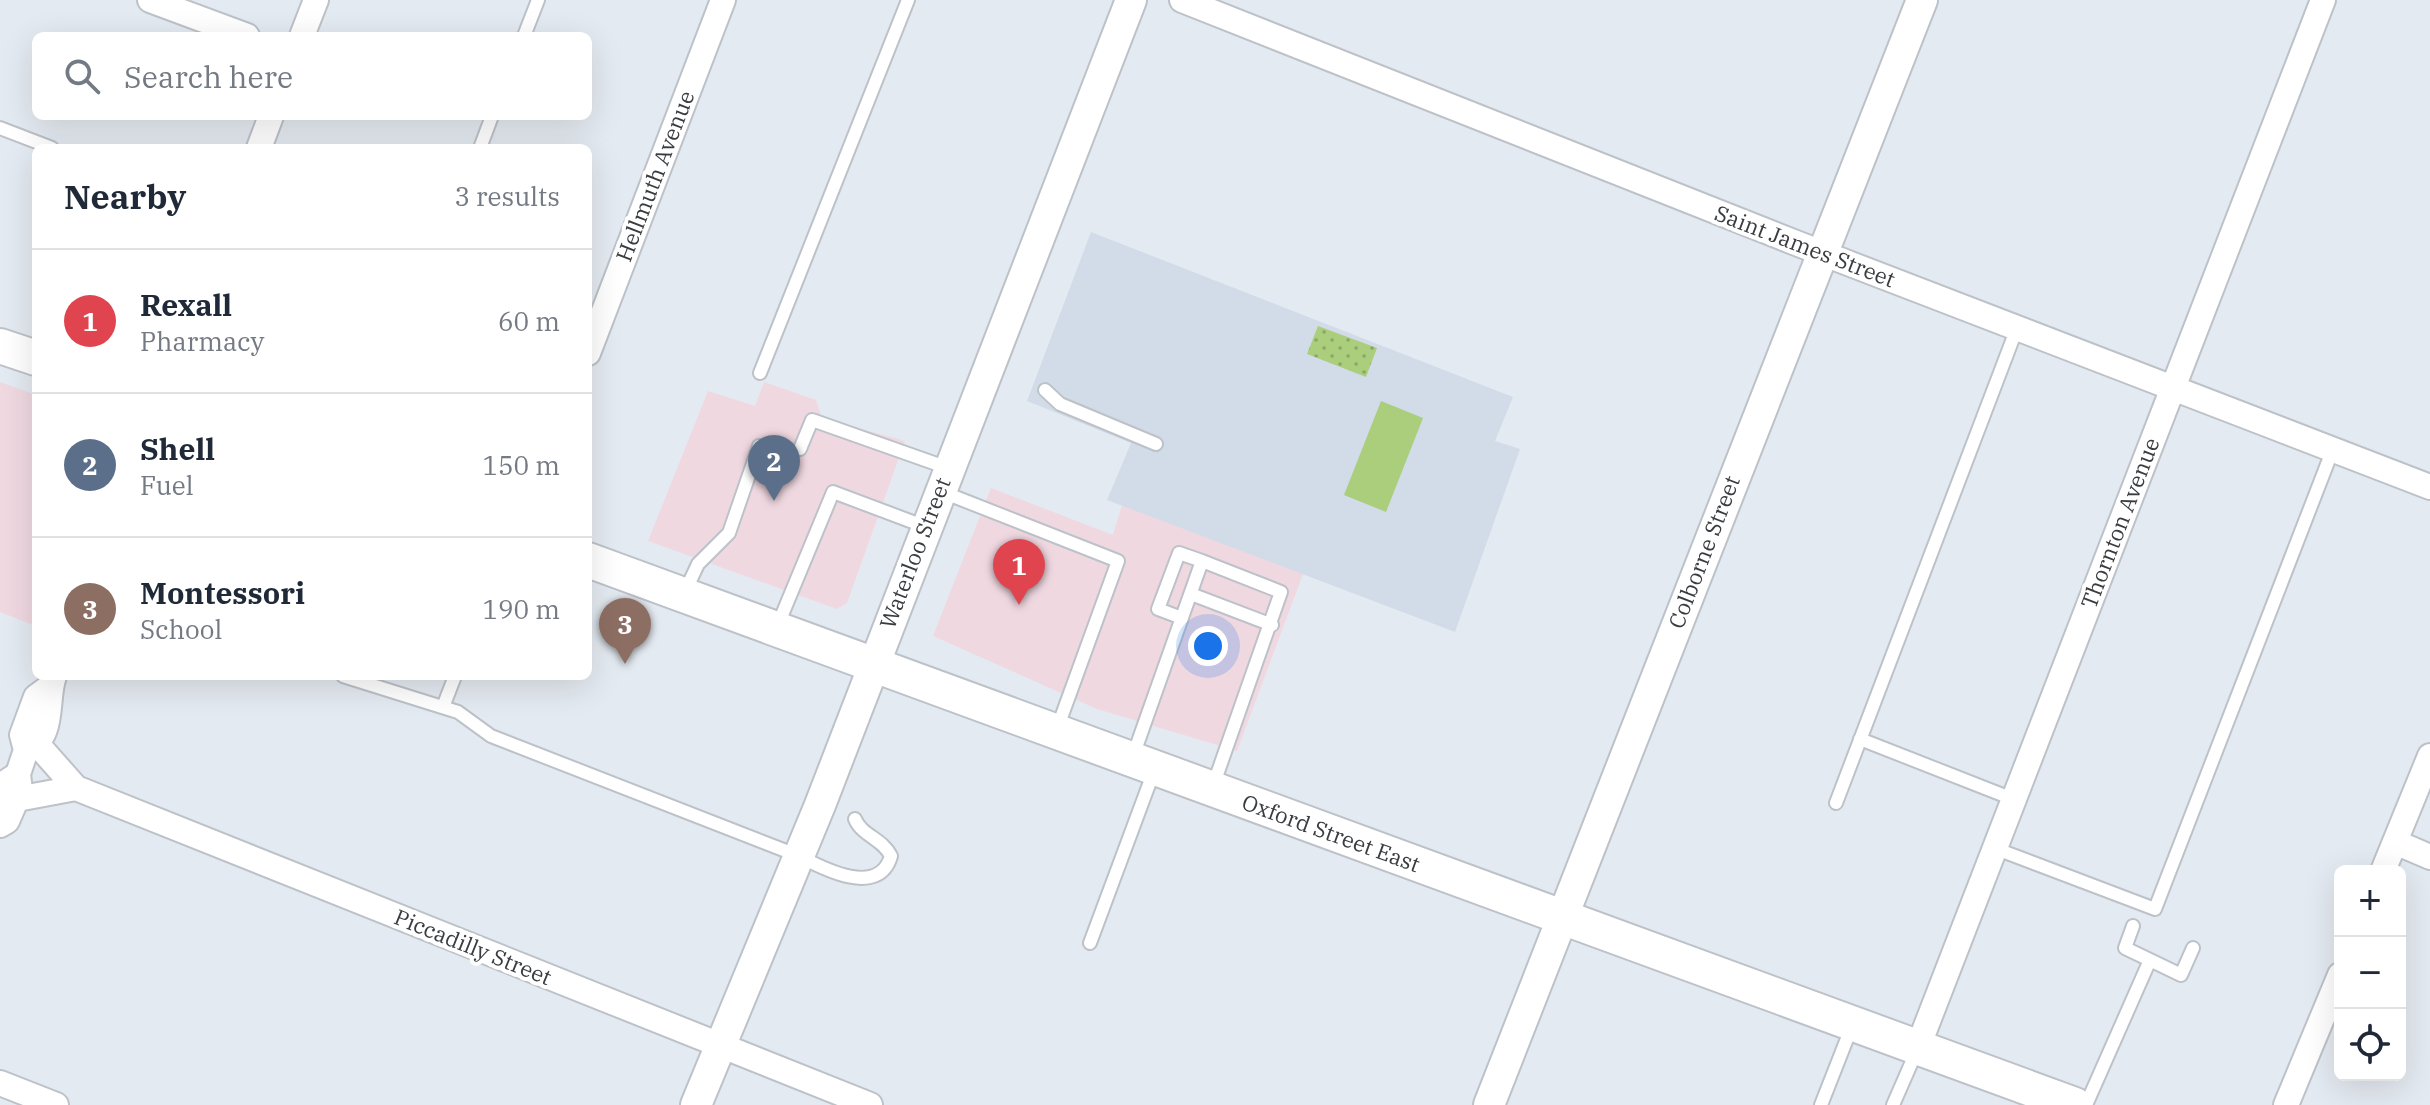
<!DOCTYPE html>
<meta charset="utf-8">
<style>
:root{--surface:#fff;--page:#f6f6f7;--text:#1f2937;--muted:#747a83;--line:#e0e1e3;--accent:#db2777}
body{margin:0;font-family:"IBM Plex Serif",serif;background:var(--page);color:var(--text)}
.controls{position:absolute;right:24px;bottom:24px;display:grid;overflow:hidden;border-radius:12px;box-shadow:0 8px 32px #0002}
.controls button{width:72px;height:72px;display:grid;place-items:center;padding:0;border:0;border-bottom:2px solid var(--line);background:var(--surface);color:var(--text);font:40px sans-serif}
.you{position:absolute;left:1208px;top:646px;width:28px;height:28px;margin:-20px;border:6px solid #fff;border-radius:50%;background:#1a73e8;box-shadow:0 0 0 12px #1a73e833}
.badge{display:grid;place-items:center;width:52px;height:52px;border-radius:50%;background:var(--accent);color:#fff;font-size:26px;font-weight:700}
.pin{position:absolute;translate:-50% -66px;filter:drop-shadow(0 2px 4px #0008)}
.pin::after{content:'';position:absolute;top:42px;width:28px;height:24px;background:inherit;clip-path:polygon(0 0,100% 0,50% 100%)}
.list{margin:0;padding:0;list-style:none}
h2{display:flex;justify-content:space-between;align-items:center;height:104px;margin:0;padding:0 32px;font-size:34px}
h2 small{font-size:26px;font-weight:400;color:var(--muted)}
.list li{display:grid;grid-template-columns:52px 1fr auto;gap:24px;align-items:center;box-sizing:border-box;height:144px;padding:0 32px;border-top:2px solid var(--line)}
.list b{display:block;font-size:30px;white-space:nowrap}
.list p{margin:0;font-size:26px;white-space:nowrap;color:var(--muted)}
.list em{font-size:26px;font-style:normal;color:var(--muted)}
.icon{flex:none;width:44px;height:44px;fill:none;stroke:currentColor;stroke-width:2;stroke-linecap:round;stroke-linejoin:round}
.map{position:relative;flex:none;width:2430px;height:1105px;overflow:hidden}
.search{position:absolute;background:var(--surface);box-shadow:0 8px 32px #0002;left:32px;top:32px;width:560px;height:88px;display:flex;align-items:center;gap:20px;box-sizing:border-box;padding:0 28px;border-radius:12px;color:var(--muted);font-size:30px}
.panel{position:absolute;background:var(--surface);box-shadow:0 8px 32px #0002;left:32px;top:144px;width:560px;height:536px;border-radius:12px}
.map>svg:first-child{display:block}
</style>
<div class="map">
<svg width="2430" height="1105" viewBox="0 0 2430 1105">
<defs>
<pattern id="park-dots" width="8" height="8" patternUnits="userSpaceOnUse" patternTransform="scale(2)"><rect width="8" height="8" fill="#aace7c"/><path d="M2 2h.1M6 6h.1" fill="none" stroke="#8ba867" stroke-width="1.8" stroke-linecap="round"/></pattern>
</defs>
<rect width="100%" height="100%" fill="#e4eaf1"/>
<path fill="#f0d8e1" d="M0,382l36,13v231l-36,-14z
M764,382l52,18 6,18 83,23 -58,162 -10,6 -189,-68 60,-150 47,15z
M991,488l122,47 9,-30 181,69 -66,177 -140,-42 -164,-73z"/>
<path fill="#d2dbe8" d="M1091,232l422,165 -18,44 25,8 -65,183 -348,-132 24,-57 -104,-42z"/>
<path fill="#aace7c" d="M1381,401l42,17 -37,94 -42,-17z"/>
<path fill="url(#park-dots)" d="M1318,326l59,22 -11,29 -59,-23z"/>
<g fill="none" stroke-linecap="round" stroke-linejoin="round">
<g stroke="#bdc2c9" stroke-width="16">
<path id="service" d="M524,36l14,-36
M0,128l52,20
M480,148l12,-32
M760,373l148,-373
M1045,390l15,14 96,40
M800,449l12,-29 136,48
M940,491l178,70 -61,168
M684,594l14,-30 31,-31 30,-87
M1191,594l81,31
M1182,618l-24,-9 21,-56 23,8
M777,627l56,-135 93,35
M343,676l115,36 33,24 308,120c25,13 80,42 92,0 -9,-18 -29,-20 -36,-37
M443,707l12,-31
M1860,739l153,60
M1133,756l69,-195 79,31 -68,194
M1836,803l181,-475
M1994,848l161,61 178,-460
M2133,926l-8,22 25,12
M1090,943l64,-172
M1821,1105l31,-79
M1893,1105l24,-55
M2086,1105l64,-145 31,15 12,-27"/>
</g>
<g stroke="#bdc2c9" stroke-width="28">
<path id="minor" d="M150,0l97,36
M1182,0l614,243 634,244
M302,36l14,-36
M259,148l12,-32
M588,353l135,-353
M38,745l38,43 794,317
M26,750c30,-14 19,-49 28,-74
M0,796l5,-13 13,-9
M17,799l59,-11
M0,825l7,-4 13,-30 -2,-17 8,-24 -4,-15 14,-38 15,-11
M2395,842l35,15
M2383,871l47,-115
M1918,1047l405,-1047
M0,1083l56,22
M2286,1105l54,-130"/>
</g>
<g stroke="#bdc2c9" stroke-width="34">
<path id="tertiary" d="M696,1105l124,-300 311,-805
M1489,1105l433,-1105"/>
</g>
<g stroke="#bdc2c9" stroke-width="38">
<path id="secondary" d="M0,346l36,12
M588,560l1487,545"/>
</g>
<use href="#service" stroke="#fff" stroke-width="12"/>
<use href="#minor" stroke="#fff" stroke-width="24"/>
<use href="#tertiary" stroke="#fff" stroke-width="30"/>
<use href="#secondary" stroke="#fff" stroke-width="34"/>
</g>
<g text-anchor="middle" stroke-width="8" stroke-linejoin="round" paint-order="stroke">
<g font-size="22" fill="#3a3c3f" stroke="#fff">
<text transform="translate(655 176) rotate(-69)" y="8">Hellmuth Avenue</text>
<text transform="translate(1805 246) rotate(21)" y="8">Saint James Street</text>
<text transform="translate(2120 523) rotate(-69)" y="8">Thornton Avenue</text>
<text transform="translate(1704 552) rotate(-69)" y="8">Colborne Street</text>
<text transform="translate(915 553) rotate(-69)" y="8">Waterloo Street</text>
<text transform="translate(1331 833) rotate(20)" y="8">Oxford Street East</text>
<text transform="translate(473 947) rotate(22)" y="8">Piccadilly Street</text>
</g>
</g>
</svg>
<div class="controls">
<button>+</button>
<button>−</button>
<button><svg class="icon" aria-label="locate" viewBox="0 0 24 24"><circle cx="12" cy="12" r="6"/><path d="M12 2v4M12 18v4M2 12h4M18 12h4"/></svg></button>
</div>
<div class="you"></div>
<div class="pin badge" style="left:1019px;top:605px;background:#e0444e">1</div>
<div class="pin badge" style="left:774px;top:501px;background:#5c6f8a">2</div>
<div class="pin badge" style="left:625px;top:664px;background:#8d6e63">3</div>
<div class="search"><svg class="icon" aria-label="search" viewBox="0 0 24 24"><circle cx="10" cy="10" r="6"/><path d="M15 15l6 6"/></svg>Search here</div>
<section class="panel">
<h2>Nearby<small>3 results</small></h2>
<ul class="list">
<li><span class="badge" style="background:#e0444e">1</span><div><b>Rexall</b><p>Pharmacy</p></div><em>60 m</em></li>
<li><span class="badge" style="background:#5c6f8a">2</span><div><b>Shell</b><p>Fuel</p></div><em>150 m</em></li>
<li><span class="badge" style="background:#8d6e63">3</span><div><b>Montessori</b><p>School</p></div><em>190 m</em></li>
</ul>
</section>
</div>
